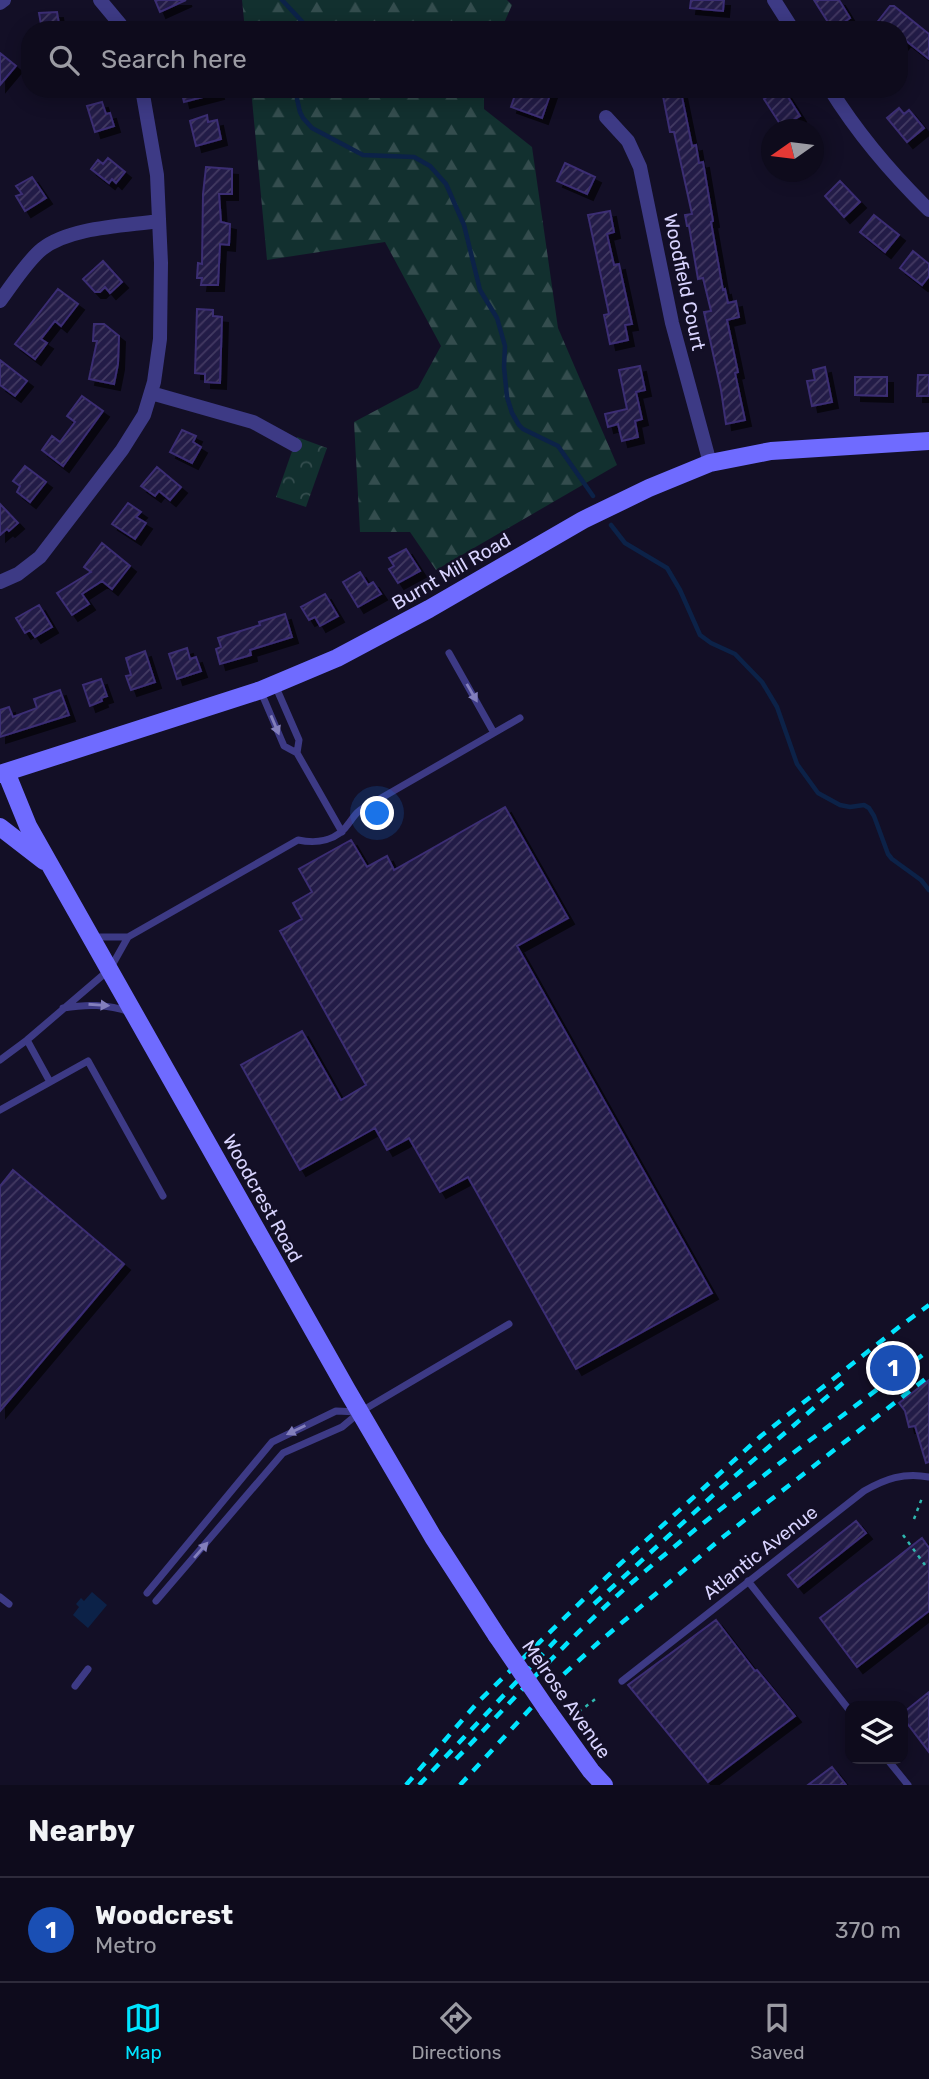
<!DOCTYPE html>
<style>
:root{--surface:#0e0b1c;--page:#171425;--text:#f1f3f6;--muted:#9b9ba3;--line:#2e2b3b;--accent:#00e5ff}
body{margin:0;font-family:Rubik,sans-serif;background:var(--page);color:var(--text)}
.controls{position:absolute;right:21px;bottom:21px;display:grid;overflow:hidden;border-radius:14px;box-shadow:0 4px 18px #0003}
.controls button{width:63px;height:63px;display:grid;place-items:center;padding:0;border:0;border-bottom:2px solid var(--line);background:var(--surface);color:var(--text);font:35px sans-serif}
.compass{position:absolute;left:761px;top:119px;width:63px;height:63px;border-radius:50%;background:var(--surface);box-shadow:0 4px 18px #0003;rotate:256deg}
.you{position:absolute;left:378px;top:814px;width:24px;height:24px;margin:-18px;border:5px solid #fff;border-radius:50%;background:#1a73e8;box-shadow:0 0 0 10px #1a73e833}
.badge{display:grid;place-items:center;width:46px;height:46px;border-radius:50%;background:var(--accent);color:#fff;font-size:23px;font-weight:700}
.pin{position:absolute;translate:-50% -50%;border:4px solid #fff;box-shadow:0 2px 7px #0006}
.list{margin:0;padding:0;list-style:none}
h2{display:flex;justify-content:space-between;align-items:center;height:91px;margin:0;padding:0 28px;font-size:30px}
h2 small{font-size:23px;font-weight:400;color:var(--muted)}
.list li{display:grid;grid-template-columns:46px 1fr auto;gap:21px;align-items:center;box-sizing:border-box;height:105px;padding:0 28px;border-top:2px solid var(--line)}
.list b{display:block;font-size:26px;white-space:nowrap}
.list p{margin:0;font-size:23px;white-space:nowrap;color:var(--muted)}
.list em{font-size:23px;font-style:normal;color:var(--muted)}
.icon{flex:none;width:38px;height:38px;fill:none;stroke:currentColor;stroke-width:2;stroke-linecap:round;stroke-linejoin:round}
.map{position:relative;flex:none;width:929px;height:1785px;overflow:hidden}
.search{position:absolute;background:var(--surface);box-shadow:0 4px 18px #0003;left:21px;right:21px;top:21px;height:77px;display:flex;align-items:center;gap:18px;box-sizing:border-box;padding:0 24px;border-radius:28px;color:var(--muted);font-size:26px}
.sheet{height:196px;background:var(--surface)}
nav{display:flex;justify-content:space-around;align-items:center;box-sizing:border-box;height:98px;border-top:2px solid var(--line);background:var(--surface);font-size:19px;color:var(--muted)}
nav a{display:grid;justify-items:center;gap:4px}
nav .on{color:var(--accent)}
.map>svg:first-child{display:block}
</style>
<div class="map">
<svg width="929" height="1785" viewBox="0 0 929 1785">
<defs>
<pattern id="forest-firs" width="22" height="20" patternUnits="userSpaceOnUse" patternTransform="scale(1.75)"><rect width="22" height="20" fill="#12302f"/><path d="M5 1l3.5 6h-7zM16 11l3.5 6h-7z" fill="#344d4e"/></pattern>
<pattern id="park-crowns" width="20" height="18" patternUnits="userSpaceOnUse" patternTransform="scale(1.75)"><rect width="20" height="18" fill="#12302f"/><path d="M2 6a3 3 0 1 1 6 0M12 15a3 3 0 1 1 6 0" fill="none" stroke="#344d4e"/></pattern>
<pattern id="building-hatch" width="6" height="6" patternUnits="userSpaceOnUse" patternTransform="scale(1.75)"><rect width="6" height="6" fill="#241b47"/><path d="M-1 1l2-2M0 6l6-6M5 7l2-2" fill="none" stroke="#433b63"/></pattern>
<filter id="shadow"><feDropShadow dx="6" dy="6" stdDeviation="0" flood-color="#0009"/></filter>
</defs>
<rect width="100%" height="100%" fill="#130f26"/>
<path fill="url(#forest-firs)" d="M242,0h265l5,5 -11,25h-256z
M251,89h233v20l48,38 26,181 59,137 -181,105 -26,-38h-50l-6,-110 64,-34 23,-42 -56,-104 -118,18z"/>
<path fill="url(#park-crowns)" d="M297,437l30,11 -21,59 -30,-10z"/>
<path fill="#0c2248" d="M92,1592l15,13 -19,23 -15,-13 6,-8 -3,-3 5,-6 3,3z"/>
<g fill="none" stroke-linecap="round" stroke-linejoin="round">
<path stroke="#0c2248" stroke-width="4.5" d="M282,0l28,30
M298,89l-1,10 3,13 3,6 9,10 51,27 51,2 16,9 16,18 18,41 16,65 17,28 8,28 -1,21 3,30 5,16 7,12 4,4 35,17 35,50
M611,525l14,18 42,25 13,22 20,45 11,8 24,11 27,28 15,25 20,57 21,29 22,12 10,2 14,-2 5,3 5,8 14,38 4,5 29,21 8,10"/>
</g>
<path fill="url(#building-hatch)" stroke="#3b2d73" stroke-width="2" filter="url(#shadow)" d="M155,0h31l-26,12z
M691,0h33l-1,11 -33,-3z
M814,0h25l11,18 -17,12z
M890,6h4l35,28v25l-24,-19 -6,7v-17h-18l-6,-5z
M57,12l3,18h-18l-3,-17z
M0,53l16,13 -16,19z
M181,89h36l1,4 -34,9z
M517,89h35l-10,29 -31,-11z
M779,89h4l17,27 -18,11 -18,-28z
M681,92l11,54 4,-1 3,18 4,-1 10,59 -2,1 12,68 2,-1 3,14 8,-2 3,16 -12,3 11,52 -3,1 10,47 -19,4 -5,-34 -17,-78 7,-1 -8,-33 -5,1 -9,-53h-2l-2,-11 7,-1 -18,-82h-4l-7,-36z
M102,102l4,12 4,-1 4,13 -19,6 -8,-26z
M899,108l5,6 5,-4 15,18 -17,14 -20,-24z
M207,115l1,7 9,-2 4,19 -25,7 -6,-25z
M108,158l17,14 -9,11 -4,-4 -3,4 -18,-14 7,-9 5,4z
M565,163l30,14 -8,17 -30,-13z
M206,167l26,2v25h-13l2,28 9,2 -1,21 -9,-1 -2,41h-17l1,-7h-5l1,-15 4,1 1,-70z
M32,177l14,21 -21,13 -9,-15 6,-2 -6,-8z
M840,181l20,21 -16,15 -19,-21z
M610,211l4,21 -7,2 7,31 5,-1 13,60 -7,1 3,15 -18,4 -6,-29 5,-1 -21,-99z
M874,215l25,20 -14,17 -25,-20z
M913,251l16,13v12l-7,9 -22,-17z
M103,261l19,21 -12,11 -5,-6 -5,5h-5l-12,-13z
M58,289l20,15 -17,22 -6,-5 -14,18 6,4 -12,16 -20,-15z
M197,309l16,1v6l9,1 -2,66 -15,-1v-8l-10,-1z
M94,324h10l15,12 -1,28 -4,20 -25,-5 8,-38h-4z
M0,360l27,21 -12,15 -15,-11z
M640,366l5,24 -9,2 6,27 -7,2 3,16 -16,4 -4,-17 -10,3 -3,-13 22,-5 -8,-39z
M825,367l7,35 -20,4 -5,-25 8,-1 -2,-10z
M918,375h11v21h-12z
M855,377h32v19l-32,-1z
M82,396l21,15 -40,55 -21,-16 10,-14 8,6 15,-20 -8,-6z
M182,430l14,6 -3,6 8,5 -9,16 -22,-11z
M25,466l21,16 -16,20 -13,-10 3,-6 -7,-5z
M157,467l24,20 -11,13 -11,-9 -4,5 -14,-10z
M128,503l13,9 -5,5 10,6 -11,16 -23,-15z
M0,504l18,19 -9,8 -2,-2 -7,6z
M102,543l28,23 -18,23 -10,-8 -20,13 7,10 -17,11 -15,-22 34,-21 -7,-5z
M406,549l14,22 -22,12 -9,-14 5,-3 -5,-8z
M360,572l8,13 5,-3 8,12 -23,13 -15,-25z
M325,594l13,22 -18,10 -5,-9 -6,3 -8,-13z
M39,605l13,22 -17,10 -5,-7 -5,3 -9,-15z
M285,614l7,23 -42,13 1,5 -31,9 -4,-15 5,-2 -3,-9 42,-13 -1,-3z
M187,648l3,11 6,-2 5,14 -24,8 -8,-25z
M145,651l10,31 -24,8 -5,-14 5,-1 -5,-17z
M101,679l6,17 -6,2 1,3 -12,5 -7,-21z
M60,690l9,25 -69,22v-27l9,-3 4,10 24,-9 -3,-9z
M505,807l63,111 -51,28 195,347 -136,76 -108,-192 -28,15 -31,-54 -22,12 -12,-22 -75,42 -59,-105 61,-34 39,69 25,-15 -86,-154 22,-12 -9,-16 19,-11 -13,-23 52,-29 16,27 20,-11 7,14z
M13,1170l111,94 -124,147v-225z
M929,1380v82l-3,1 -11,-37 -6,1 -4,-16 -6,-8z
M856,1521l10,12 -68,54 -10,-12z
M922,1538l7,10v63l-72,56 -37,-49z
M716,1620l39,51 2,-1 38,46 -87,66 -80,-97z
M929,1692v60l-26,-34v-5z
M832,1767l14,18h-38z"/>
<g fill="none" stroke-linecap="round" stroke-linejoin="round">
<path stroke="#2fb8b0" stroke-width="2.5" stroke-dasharray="3.5 5" stroke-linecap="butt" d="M914,1519l8,-21
M903,1535l22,30
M572,1717l26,-20"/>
<path stroke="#3d3a85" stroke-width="7" d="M449,653l45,80
M275,685l24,55 -2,13
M261,692l23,54 13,7 45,79
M376,801l144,-83
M94,937h34
M63,1008c24,-4 44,-4 67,4
M27,1040l23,42
M0,1060l27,-20 83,-71 18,-32 170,-97c19,4 39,1 51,-17 6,-8 7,-11 16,-16
M0,1110l88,-49 75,135
M748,1581l102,130
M147,1593l125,-151 64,-31 23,1
M0,1597l9,7
M156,1601l127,-148 59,-26 18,-15 149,-88
M622,1681l242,-190c21,-12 40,-19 65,-14
M75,1686l13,-17
M887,1759l21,26"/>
<path stroke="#3d3a85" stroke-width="14" d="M100,0l20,24 2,6
M774,0l19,30
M0,3l4,-3
M830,89c28,45 61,84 99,121
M606,117l22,24 12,26 32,156 38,140
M0,301c12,-16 27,-40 42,-52 28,-22 82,-23 117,-28
M151,393l102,29 42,23
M0,582l18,-8 22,-17 82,-107 22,-35 10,-33 6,-43 1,-76 -4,-88 -15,-86"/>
<path stroke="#6f6bff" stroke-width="18" d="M6,772l22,54 319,564 86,147 64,99
M0,774l261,-84 76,-32 92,-49 154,-89 66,-32 61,-25 61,-12 158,-10
M0,827l44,34
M548,1711l43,60 13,14"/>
<path stroke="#00e5ff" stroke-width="4.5" stroke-dasharray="10 9" stroke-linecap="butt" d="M594,1604l127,-116 122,-105
M456,1759c59,-61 116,-125 180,-180 94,-81 195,-154 293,-229
M406,1785l72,-83 141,-137 142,-129 138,-109 30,-22
M419,1785l137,-145
M460,1785l93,-101 46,-42 124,-105 206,-161"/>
<path stroke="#6f6bff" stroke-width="18" d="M497,1636l51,75"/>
</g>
<defs><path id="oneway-solid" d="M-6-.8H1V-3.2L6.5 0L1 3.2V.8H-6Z" transform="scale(1.75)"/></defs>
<g fill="#837fbc">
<use href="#oneway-solid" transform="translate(472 693) rotate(60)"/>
<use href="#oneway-solid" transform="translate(275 725) rotate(67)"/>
<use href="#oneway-solid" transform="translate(99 1005) rotate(4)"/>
<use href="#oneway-solid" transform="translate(296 1430) rotate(154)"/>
<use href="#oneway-solid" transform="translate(201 1550) rotate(-49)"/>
</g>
<g text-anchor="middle" stroke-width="5" stroke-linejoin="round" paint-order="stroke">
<g font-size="19" fill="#d9d4ff" stroke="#130f26">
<text transform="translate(685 282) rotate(78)" y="7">Woodfield Court</text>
<text transform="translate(451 571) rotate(-30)" y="7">Burnt Mill Road</text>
<text transform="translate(263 1198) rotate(61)" y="7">Woodcrest Road</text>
<text transform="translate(760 1552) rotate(-38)" y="7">Atlantic Avenue</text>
<text transform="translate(567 1699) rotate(55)" y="7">Melrose Avenue</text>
</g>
</g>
</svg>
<div class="controls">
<button><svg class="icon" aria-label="layers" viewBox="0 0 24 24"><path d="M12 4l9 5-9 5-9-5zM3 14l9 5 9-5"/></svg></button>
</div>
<svg class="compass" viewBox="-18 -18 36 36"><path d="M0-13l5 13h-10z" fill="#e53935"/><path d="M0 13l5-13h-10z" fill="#9b9ba3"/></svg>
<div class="you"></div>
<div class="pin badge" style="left:893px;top:1368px;background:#1a4fb4">1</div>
<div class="search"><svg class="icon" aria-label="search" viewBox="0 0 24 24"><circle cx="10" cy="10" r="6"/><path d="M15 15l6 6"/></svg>Search here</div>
</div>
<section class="sheet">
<h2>Nearby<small></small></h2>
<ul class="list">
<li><span class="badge" style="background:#1a4fb4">1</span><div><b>Woodcrest</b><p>Metro</p></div><em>370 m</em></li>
</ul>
</section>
<nav>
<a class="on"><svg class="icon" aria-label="map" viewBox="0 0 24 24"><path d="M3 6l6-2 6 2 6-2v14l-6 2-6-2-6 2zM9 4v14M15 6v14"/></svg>Map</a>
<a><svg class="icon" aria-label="directions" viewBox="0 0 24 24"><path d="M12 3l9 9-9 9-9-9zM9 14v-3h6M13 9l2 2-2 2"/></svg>Directions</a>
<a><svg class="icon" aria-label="saved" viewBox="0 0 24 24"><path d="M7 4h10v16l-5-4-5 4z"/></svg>Saved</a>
</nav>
